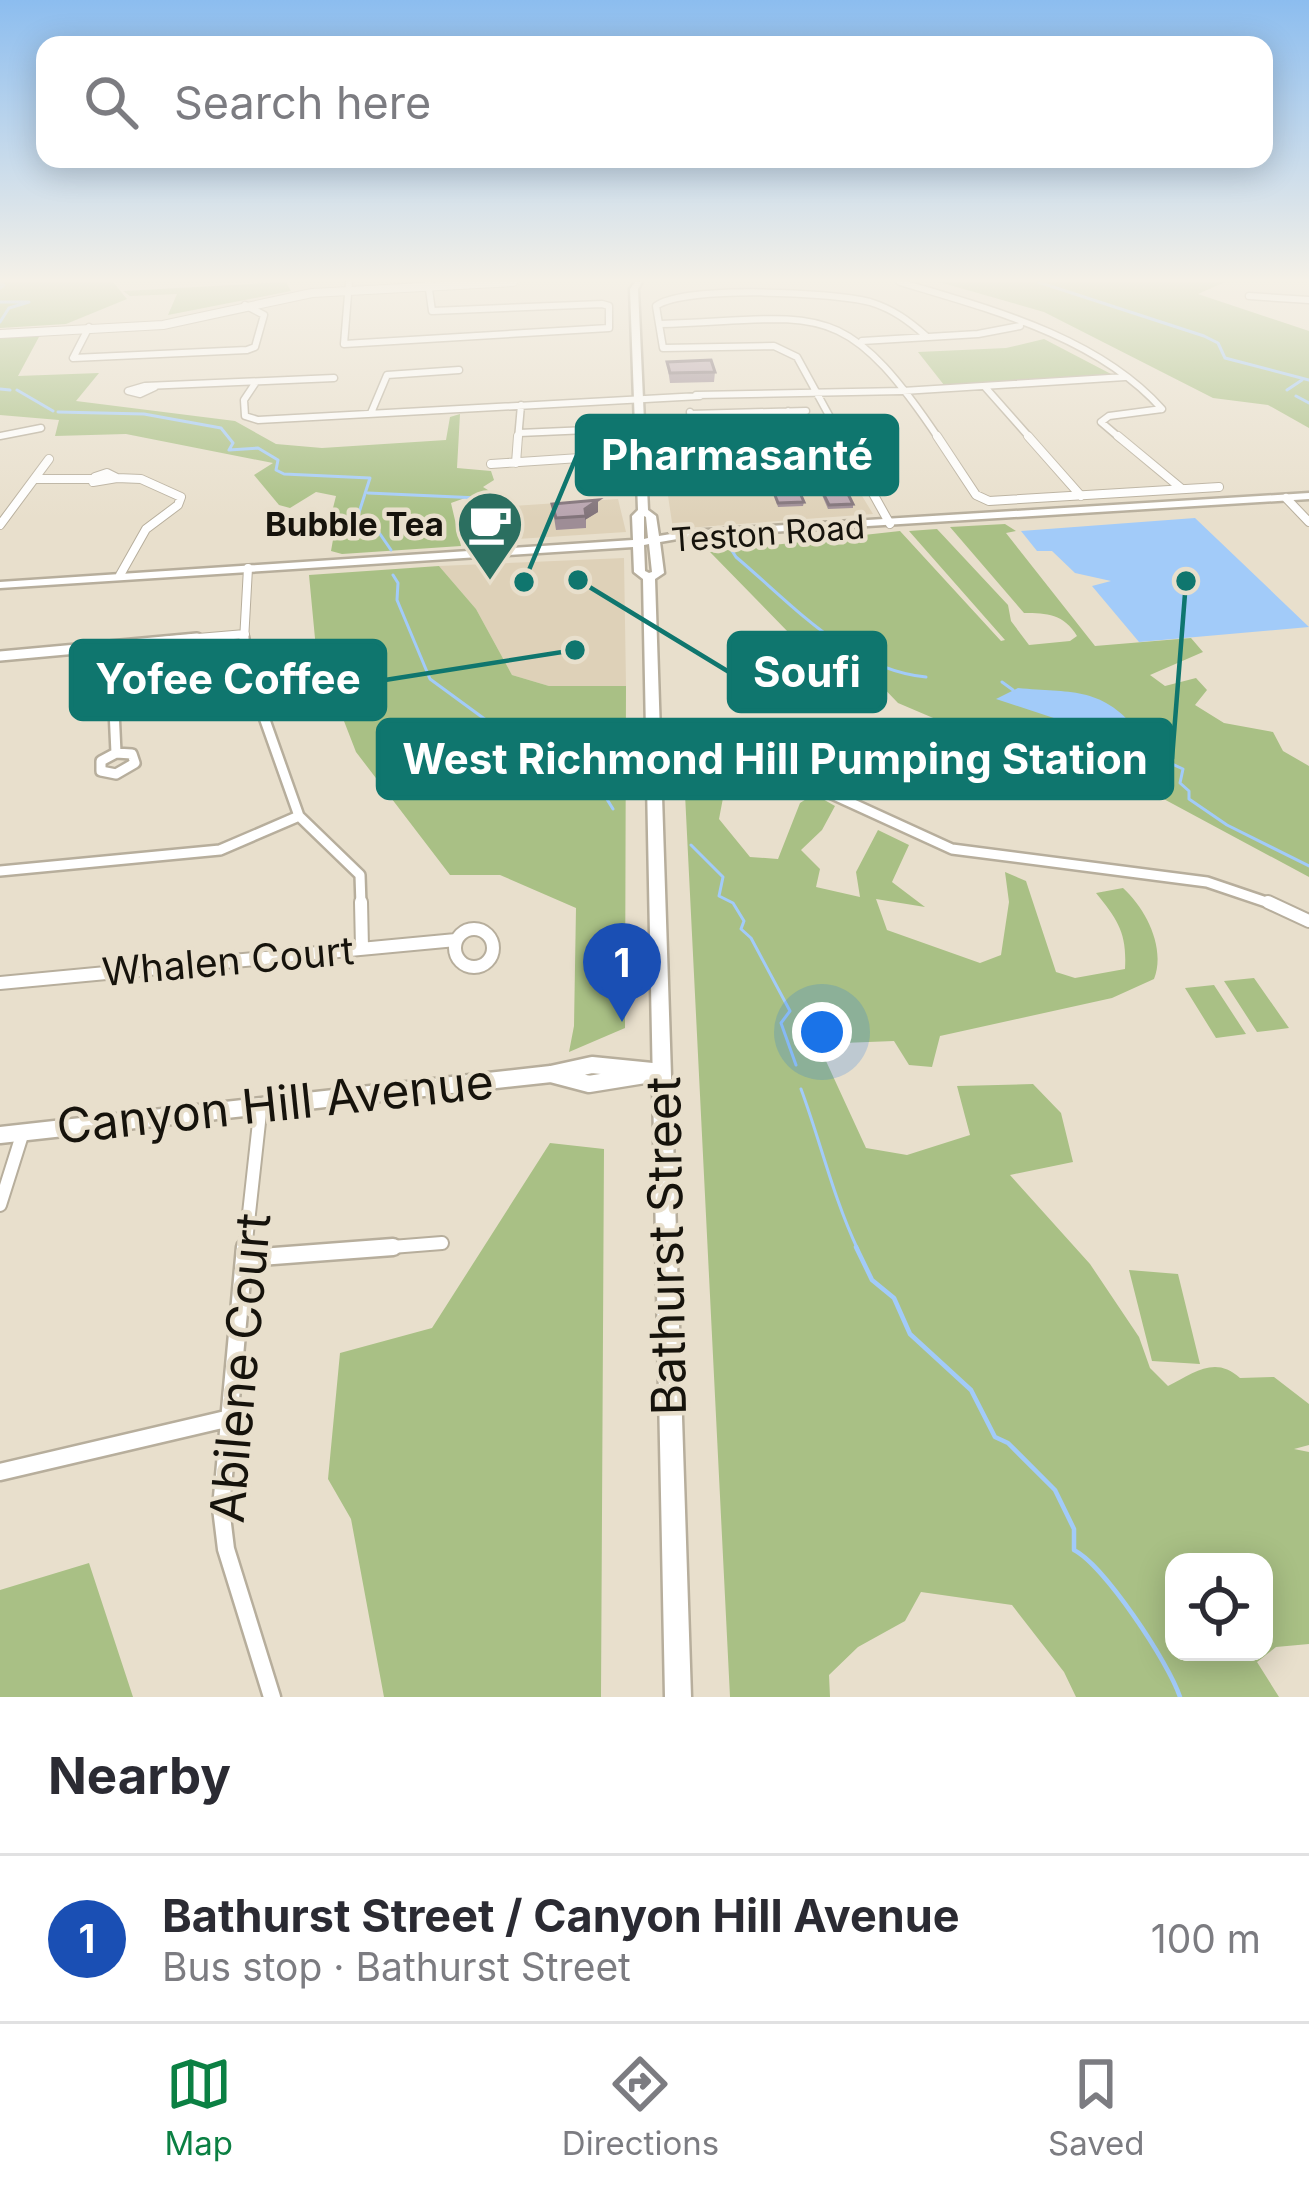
<!DOCTYPE html>
<meta charset="utf-8">
<style>
:root{--surface:#fff;--page:#f2f2f3;--text:#2b2b33;--muted:#7c7c81;--line:#e1e1e2;--accent:#0b8043}
body{margin:0;font-family:Inter,sans-serif;background:var(--page);color:var(--text)}
.controls{position:absolute;right:36px;bottom:36px;display:grid;overflow:hidden;border-radius:24px;box-shadow:0 6px 30px #0003}
.controls button{width:108px;height:108px;display:grid;place-items:center;padding:0;border:0;border-bottom:3px solid var(--line);background:var(--surface);color:var(--text);font:60px sans-serif}
.you{position:absolute;left:822px;top:1032px;width:42px;height:42px;margin:-30px;border:9px solid #fff;border-radius:50%;background:#1a73e8;box-shadow:0 0 0 18px #1a73e833}
.badge{display:grid;place-items:center;width:78px;height:78px;border-radius:50%;background:var(--accent);color:#fff;font-size:39px;font-weight:700}
.pin{position:absolute;translate:-50% -99px;filter:drop-shadow(0 3px 6px #0008)}
.pin::after{content:'';position:absolute;top:63px;width:42px;height:36px;background:inherit;clip-path:polygon(0 0,100% 0,50% 100%)}
.list{margin:0;padding:0;list-style:none}
h2{display:flex;justify-content:space-between;align-items:center;height:156px;margin:0;padding:0 48px;font-size:51px}
h2 small{font-size:39px;font-weight:400;color:var(--muted)}
.list li{display:grid;grid-template-columns:78px 1fr auto;gap:36px;align-items:center;box-sizing:border-box;height:168px;padding:0 48px;border-top:3px solid var(--line)}
.list b{display:block;font-size:45px;white-space:nowrap}
.list p{margin:0;font-size:39px;white-space:nowrap;color:var(--muted)}
.list em{font-size:39px;font-style:normal;color:var(--muted)}
.icon{flex:none;width:66px;height:66px;fill:none;stroke:currentColor;stroke-width:2;stroke-linecap:round;stroke-linejoin:round}
.map{position:relative;flex:none;width:1309px;height:1697px;overflow:hidden}
.search{position:absolute;background:var(--surface);box-shadow:0 6px 30px #0003;left:36px;right:36px;top:36px;height:132px;display:flex;align-items:center;gap:30px;box-sizing:border-box;padding:0 42px;border-radius:24px;color:var(--muted);font-size:45px}
.sheet{height:324px;background:var(--surface)}
nav{display:flex;justify-content:space-around;align-items:center;box-sizing:border-box;height:168px;border-top:3px solid var(--line);background:var(--surface);font-size:33px;color:var(--muted)}
nav a{display:grid;justify-items:center;gap:6px}
nav .on{color:var(--accent)}
.map>svg:first-child{display:block}
</style>
<div class="map">
<svg width="1309" height="1697" viewBox="0 0 1309 1697">
<rect width="100%" height="100%" fill="#e8dfcc"/>
<path fill="#ded1b8" d="M853,481l20,33 -200,15 -6,-40z
M618,499l8,33 -109,7 -4,-33z
M624,558l2,128h-77l-37,-11 -36,-66 -37,-43z"/>
<path fill="#a9c085" fill-rule="evenodd" d="M0,282h113l14,17 -61,25 -66,4z
M286,282l5,9 -123,24 9,-21 -47,2 -7,-5z
M939,282h286l-27,12 111,37v97l-41,-23 -55,-7 -169,-86z
M40,335l-22,41 81,-3 -23,28 159,20 41,23 46,4 124,-8 4,-23 10,-3 -3,54 34,3 3,9 -11,7 13,8 -3,7 -28,-4 -14,5 10,43 -119,8 -11,-3 5,-28 -6,-3 6,-24 -20,-4 -26,16 -11,-3 -25,-30 19,-12 -147,-29 -71,2 4,-16 -59,-5v-78z
M1044,339l67,35 -167,11 -26,-33 88,-4z
M1005,524l11,7 -10,2 89,113 96,-8 12,14 -53,23 15,11 31,-8 11,12 -12,15 29,18 49,9 10,19 26,15v111l-149,-80 -68,-15 -19,-19 -21,-8 -29,19 -17,-25 -108,-46 -23,-24 -85,-45 -80,-82 190,-21 101,110 4,-1 -96,-109 28,-2 71,76 3,16 18,24 41,-4 7,-5c-13,-22 -30,-23 -53,-23l-74,-86z
M439,566l37,43 36,66 37,11h77l-1,342 -56,24 5,-26 2,-118 -76,-33h-50l-94,-123 -40,-103 -7,-74z
M684,774l43,3 -8,42 31,38 28,2 22,-56 14,-9 21,12 -13,24 -21,20 19,19 -4,18 44,10 -4,-25 22,-42 31,15 -17,37 33,25 -49,-8 11,31 93,33 21,-8 8,-53 -4,-30 21,9 30,91 19,6 50,-9c2,-36 -7,-49 -29,-76l27,-5c23,21 43,60 31,91l-42,19 -172,38 -8,31 -23,-2 -15,-24 -51,2 -17,18 40,87 41,7 63,-20 -13,-49 76,-2 28,29 12,49 -63,13 80,89 49,73 11,31 18,18c26,-13 47,-31 72,-8l34,-1 35,27v41l-15,4 15,3v192l-33,3 -19,15 22,35h-203l-12,-25 -52,-67 -91,-13 -16,29 -47,26 -29,28 1,22h-100zM1174,1562h90v90h-90z
M1254,978l35,50 -32,4 -33,-51z
M1214,985l32,49 -30,4 -31,-50z
M550,1143l54,6 -3,548h-217l-33,-178 -23,-40 12,-126 92,-25z
M1129,1270l49,4 22,90 -48,-3z
M89,1563l44,134h-133v-107z"/>
<path fill="#a2cbf9" d="M1195,518l114,109 -170,15 -47,-56 19,-5 -36,-8 -23,-22h-15l-16,-20z
M1018,688c51,5 83,-2 118,41l-10,6 -34,-13 -14,4 -82,-27z"/>
<g fill="none" stroke-linecap="round" stroke-linejoin="round">
<path stroke="#a2cbf9" stroke-width="3" d="M1038,282l166,54 14,7 7,15 84,22
M0,283l4,2 -4,3
M0,302h29l-20,6 -9,14
M0,389l10,1
M17,390l36,21
M1287,390l15,-10
M1296,396l13,7
M58,412l86,2 77,14 12,15 -4,7 29,-2 20,12 -2,10 8,4 86,4 -15,47 25,9 11,16
M368,493l111,5
M727,543l9,14c57,48 112,112 190,120
M393,575l5,8 -1,17 33,79 56,41 68,19 24,13 35,57
M1002,682l11,8
M1127,735l10,13 46,21 -3,14 9,8v8l38,26 82,41
M691,845l32,32 -4,19 14,7 11,18 -3,8 10,9 39,73 -9,12 15,42
M801,1089c20,54 32,108 57,161"/>
<path stroke="#a2cbf9" stroke-width="4.5" d="M856,1247l16,33 22,18 16,36 61,56 24,47 13,6 47,47 19,39v21c30,15 95,113 106,147"/>
<g stroke="#b7ae9c" stroke-width="9">
<path id="minor-far4" d="M349,282l-5,62 265,-16v-22l-7,-2 -170,7 -4,-29
M900,282c90,27 198,55 262,127
M1249,296l60,4
M660,324c159,-5 181,-31 279,115
M89,327l-16,31 174,-8 8,-3 9,-32 -19,-10
M862,341l116,-7 42,-8
M256,382l-12,18 1,16 13,4 442,-24
M155,387l-15,7 -12,-3 17,-5 189,-8
M985,387l46,52
M696,395l207,-4 222,-14
M788,411l11,28
M690,412l3,27
M371,413l16,-38 72,-5
M690,414l116,-3
M519,433l92,-4
M0,436l41,-8
M518,439l3,-34
M784,439l15,-1
M842,439l-45,-82 -23,-11 -111,2 -7,-42c30,-21 177,-14 214,-4 23,7 39,19 56,34
M1121,439l-20,-17 8,-6 53,-7"/>
</g>
<g stroke="#b7ae9c" stroke-width="10">
<path id="minor-far3" d="M693,436l5,50
M798,436l13,32
M841,436l49,88
M937,436l39,59 13,6 230,-14
M1028,436l53,60
M1118,436l64,53
M693,443l106,-5
M516,463l2,-27
M491,464l149,-10
M107,473l10,5 -24,4 2,-5z
M696,473l163,-7
M117,478l24,1 40,18 -3,8 -32,24 -26,46
M35,479h58
M1286,498l23,24
M0,525l49,-66
M163,641l82,-7
M244,641l4,-73"/>
</g>
<g stroke="#b7ae9c" stroke-width="14">
<path id="minor-far2" d="M244,638l-1,20 56,158 61,59 1,30
M0,656l197,-18
M116,753l-3,-65 11,-43
M116,753l16,1 3,9 -19,11 -15,-3v-10z
M653,755l68,4 67,15 164,75 255,33 68,23
M0,871l220,-21 79,-34"/>
</g>
<g stroke="#b7ae9c" stroke-width="16">
<path id="minor-far1" d="M361,902l1,46
M1268,902l41,19
M455 948a19 19 0 1 1 38 0a19 19 0 1 1-38 0Z
M0,983l456,-43
M0,1205l23,-73
M245,1250l16,-146
M354,1250l88,-7"/>
</g>
<g stroke="#b7ae9c" stroke-width="21">
<path id="minor" d="M245,1247l-24,261 5,41 46,148
M247,1258l146,-11
M0,1472l226,-53"/>
</g>
<g stroke="#b7ae9c" stroke-width="10">
<path id="tertiary-far1" d="M0,334l163,-9 149,-32 201,-11"/>
</g>
<g stroke="#b7ae9c" stroke-width="21">
<path id="tertiary" d="M551,1074l38,10 68,-11
M0,1135l551,-61 41,-9 70,7"/>
</g>
<g stroke="#b7ae9c" stroke-width="5">
<path id="secondary" d="M635,282h7l-4,7 10,221 8,6 3,20 30,-5 620,-38v6l-620,38 -29,5 4,31 -9,6 36,1118h-26l-22,-1118 -9,-7 -1,-25 -633,41v-6l633,-42 -1,-24 6,-6 -8,-221zM644,516l2,1 2,21 -4,1zM649,544l3,28 -3,1 -4,-2 -1,-26z"/>
</g>
<use href="#minor-far4" stroke="#fff" stroke-width="6"/>
<use href="#minor-far3" stroke="#fff" stroke-width="8"/>
<use href="#minor-far2" stroke="#fff" stroke-width="9"/>
<use href="#minor-far1" stroke="#fff" stroke-width="12"/>
<use href="#minor" stroke="#fff" stroke-width="16"/>
<use href="#tertiary-far1" stroke="#fff" stroke-width="8"/>
<use href="#tertiary" stroke="#fff" stroke-width="16"/>
<use href="#secondary" fill="#fff" fill-rule="evenodd"/>
</g>
<path fill="#9e8d96" d="M667,362l48,10 -1,10 -44,1z
M771,485l33,17 -1,4 -25,1z
M822,491l31,13v4l-25,1 -6,-14z
M552,504l46,8 -12,7v9l-30,2z"/>
<path fill="#81737a" d="M598,500v12l-13,8v-11z"/>
<path fill="#b8a4af" stroke="#81737a" stroke-width="3" d="M711,360l4,12 -45,1 -3,-11z
M796,484l8,18 -26,1 -7,-18z
M846,490l7,14 -24,1 -7,-14z
M598,500l-13,9 1,7 -30,2 -4,-14z"/>
<linearGradient id="sky" x2="0" y2="1"><stop stop-color="#8cbdef"/><stop offset="0.54" stop-color="#f5f1e8"/><stop offset="1" stop-color="#f5f1e8" stop-opacity="0"/></linearGradient>
<rect width="1309" height="519" fill="url(#sky)"/>
<defs>
<g id="cafe-pin" transform="scale(3.45)"><path d="M0 17L-7.5 6A9.5 9.5 0 1 1 7.5 6Z" fill="#2b6f60" stroke="#e8dfcc"/><path d="M-5.5-4.5H6V0H3Q3 3.5 0 3.5H-2.5Q-5.5 3.5-5.5 0ZM3-3.2v2h1.7v-2ZM-6 4.5H4V6H-6Z" fill="#fff"/></g>
</defs>
<g fill-rule="evenodd">
<use href="#cafe-pin" x="490" y="524"/>
</g>
<g text-anchor="middle" stroke-width="9" stroke-linejoin="round" paint-order="stroke">
<g font-size="33" font-weight="bold" fill="#16130c" stroke="#e8dfcc" text-anchor="end">
<text x="444" y="536">Bubble Tea</text>
</g>
<g font-size="33" fill="#16130c" stroke="#e8dfcc">
<text transform="translate(768 533) rotate(-4)" y="12">Teston Road</text>
</g>
<g font-size="39" fill="#16130c" stroke="#e8dfcc">
<text transform="translate(228 961) rotate(-5)" y="14">Whalen Court</text>
</g>
<g font-size="48" fill="#16130c" stroke="#e8dfcc">
<text transform="translate(275 1104) rotate(-6)" y="17">Canyon Hill Avenue</text>
<text transform="translate(666 1246) rotate(-91)" y="17">Bathurst Street</text>
<text transform="translate(240 1368) rotate(-85)" y="17">Abilene Court</text>
</g>
</g>
<path fill="none" stroke="#0f766e" stroke-width="4.5" d="M524 582L577 455M578 580L729 672M575 650L385 680M1186 581L1172 759"/>
<g fill="#0f766e" stroke="#e8dfcc" stroke-width="4.5">
<circle cx="524" cy="582" r="12"/>
<circle cx="578" cy="580" r="12"/>
<circle cx="575" cy="650" r="12"/>
<circle cx="1186" cy="581" r="12"/>
</g>
<g fill="#0f766e" stroke="#0f766e" stroke-width="4.5">
<rect x="577" y="416" width="320" height="78" rx="12"/>
<rect x="729" y="633" width="156" height="78" rx="12"/>
<rect x="71" y="641" width="314" height="78" rx="12"/>
<rect x="378" y="720" width="794" height="78" rx="12"/>
</g>
<g font-size="42" text-anchor="middle" font-weight="bold" fill="#fff">
<text x="737" y="470">Pharmasanté</text>
<text x="807" y="687">Soufi</text>
<text x="228" y="694">Yofee Coffee</text>
<text x="775" y="774">West Richmond Hill Pumping Station</text>
</g>
</svg>
<div class="controls">
<button><svg class="icon" aria-label="locate" viewBox="0 0 24 24"><circle cx="12" cy="12" r="6"/><path d="M12 2v4M12 18v4M2 12h4M18 12h4"/></svg></button>
</div>
<div class="you"></div>
<div class="pin badge" style="left:622px;top:1022px;background:#1a4fb4">1</div>
<div class="search"><svg class="icon" aria-label="search" viewBox="0 0 24 24"><circle cx="10" cy="10" r="6"/><path d="M15 15l6 6"/></svg>Search here</div>
</div>
<section class="sheet">
<h2>Nearby<small></small></h2>
<ul class="list">
<li><span class="badge" style="background:#1a4fb4">1</span><div><b>Bathurst Street / Canyon Hill Avenue</b><p>Bus stop · Bathurst Street</p></div><em>100 m</em></li>
</ul>
</section>
<nav>
<a class="on"><svg class="icon" aria-label="map" viewBox="0 0 24 24"><path d="M3 6l6-2 6 2 6-2v14l-6 2-6-2-6 2zM9 4v14M15 6v14"/></svg>Map</a>
<a><svg class="icon" aria-label="directions" viewBox="0 0 24 24"><path d="M12 3l9 9-9 9-9-9zM9 14v-3h6M13 9l2 2-2 2"/></svg>Directions</a>
<a><svg class="icon" aria-label="saved" viewBox="0 0 24 24"><path d="M7 4h10v16l-5-4-5 4z"/></svg>Saved</a>
</nav>
